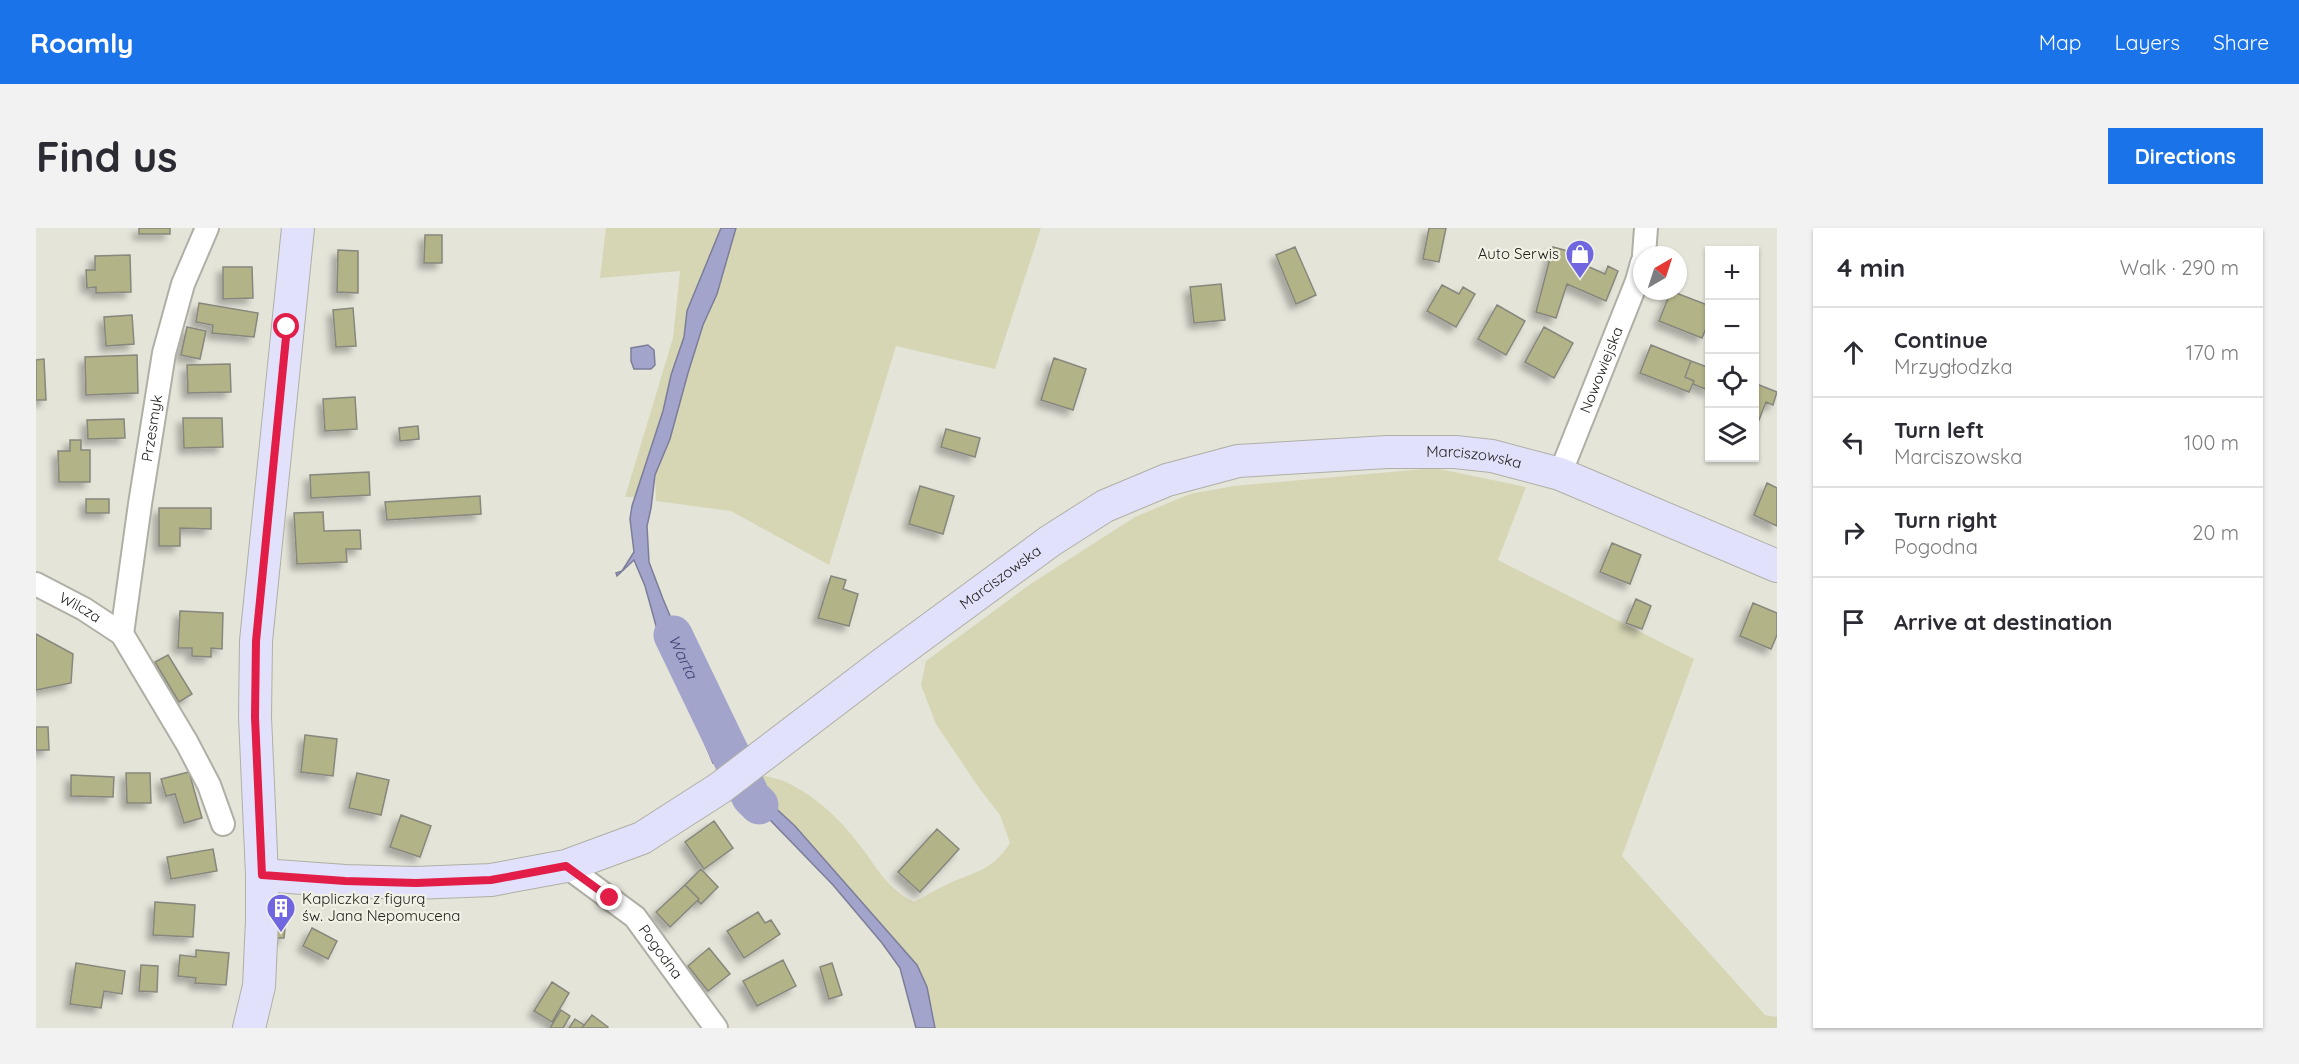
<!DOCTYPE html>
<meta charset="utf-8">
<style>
:root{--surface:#fff;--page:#f2f2f3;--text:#2b2b33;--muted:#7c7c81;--line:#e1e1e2;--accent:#1a73e8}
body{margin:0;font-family:Quicksand,sans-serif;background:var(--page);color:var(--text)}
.controls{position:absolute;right:18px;top:18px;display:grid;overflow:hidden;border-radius:0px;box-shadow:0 2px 4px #0004}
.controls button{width:54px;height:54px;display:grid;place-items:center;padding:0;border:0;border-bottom:2px solid var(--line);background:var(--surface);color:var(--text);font:30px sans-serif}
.compass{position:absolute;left:1597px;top:18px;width:54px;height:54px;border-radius:50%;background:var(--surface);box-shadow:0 2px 4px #0004;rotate:39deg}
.stop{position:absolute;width:18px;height:18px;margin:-14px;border:4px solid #e11d48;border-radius:50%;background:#fff}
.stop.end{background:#e11d48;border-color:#fff;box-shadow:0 2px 6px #0008}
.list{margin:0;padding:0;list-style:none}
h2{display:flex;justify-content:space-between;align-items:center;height:78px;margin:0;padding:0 24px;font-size:26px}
h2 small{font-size:20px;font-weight:400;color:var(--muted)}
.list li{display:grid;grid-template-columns:39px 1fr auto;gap:18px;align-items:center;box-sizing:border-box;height:90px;padding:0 24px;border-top:2px solid var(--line)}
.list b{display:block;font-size:22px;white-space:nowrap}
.list p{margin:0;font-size:20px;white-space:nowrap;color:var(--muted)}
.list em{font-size:20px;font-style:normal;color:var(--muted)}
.icon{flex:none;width:33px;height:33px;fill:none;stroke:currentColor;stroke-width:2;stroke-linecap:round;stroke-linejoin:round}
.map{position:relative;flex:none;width:1741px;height:800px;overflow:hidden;border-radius:0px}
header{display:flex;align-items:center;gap:36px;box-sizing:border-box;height:84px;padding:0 30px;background:var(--accent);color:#fff}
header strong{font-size:28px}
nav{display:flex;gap:33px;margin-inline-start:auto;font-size:21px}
.intro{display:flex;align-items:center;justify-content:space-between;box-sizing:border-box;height:144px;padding:0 36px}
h1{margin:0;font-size:42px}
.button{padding:15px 27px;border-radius:0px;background:var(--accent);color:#fff;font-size:21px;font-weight:700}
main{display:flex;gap:36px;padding:0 36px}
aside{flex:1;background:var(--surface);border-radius:0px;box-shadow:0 2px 4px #0004}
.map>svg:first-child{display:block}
</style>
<header>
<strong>Roamly</strong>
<nav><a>Map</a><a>Layers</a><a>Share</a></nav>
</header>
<div class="intro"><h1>Find us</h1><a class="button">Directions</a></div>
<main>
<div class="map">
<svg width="1741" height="800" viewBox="0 0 1741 800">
<defs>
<filter id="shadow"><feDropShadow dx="-5.5" dy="5.5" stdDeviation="3" flood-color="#0004"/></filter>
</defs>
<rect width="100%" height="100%" fill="#e4e4d9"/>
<path fill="#d6d6b5" d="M570,0h115l-34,83 -3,26 -13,38 -8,36 -28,86h-10l48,-159 7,-67 -80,7z
M700,0h305l-46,141 -99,-23 -67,219 -98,-54 -75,-10 -1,-26 15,-36 18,-65 15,-49 14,-31z
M1399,240l91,19 -28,73 196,99 -72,197 143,159 12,2v11h-842l-2,-16 -16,-47 -122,-139 -40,-37 -4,-6 6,-9c11,3 25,5 35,11 25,13 49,35 66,58 20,25 26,43 56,59 10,-5 20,-12 30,-16 29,-15 47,-13 66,-43l-10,-28 -21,-27 -43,-64 -15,-39 5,-24 106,-78 103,-66 55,-23 44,-8z"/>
<path fill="#a2a4cc" stroke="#7c7d98" stroke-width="1.5" d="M685,0h15l-19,66 -14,31 -15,48 -18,66 -15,36 -4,33 -4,18 2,36 14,37 26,62 17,17 -26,11 -20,-49 -15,-54 -11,-26 -17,16 -1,-3 6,-2 12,-19 -4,-33 2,-13 31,-95 8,-36 13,-38 3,-26z
M612,117l6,5 1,15 -4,4h-17l-3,-8v-13z
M678,470l13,26 12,19 -26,20 -23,-55z
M715,555l4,6 40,37 122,139 10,22 8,41h-19l-16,-60 -18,-25 -49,-58 -91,-94z"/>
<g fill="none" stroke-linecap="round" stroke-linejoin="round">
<path stroke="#a2a4cc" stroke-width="39" id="s1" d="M637,407l78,162 8,8"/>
</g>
<path fill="#b3b388" stroke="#87877d" stroke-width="1.5" filter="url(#shadow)" d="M103,0h31v6h-31z
M1393,0h17l-7,34 -16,-3z
M389,7h17v28h-18z
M1259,19l21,48 -20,9 -20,-49z
M1517,19l19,5 -1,7 34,15 3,-8 10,5 -12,30 -39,-17 -11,34 -20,-6z
M302,22l20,1v42l-21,-1z
M94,27l1,37 -35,1v-6l-9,1 -1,-18h9v-14z
M187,39h29l1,31 -30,1z
M1185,56l4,36 -31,3 -4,-36z
M1406,57l17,9 4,-7 12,7 -19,33 -29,-16z
M1635,63l39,15v13l-8,19 -43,-17z
M163,75l59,10 -4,24 -42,-4 1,-8 -17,-3z
M1461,77l28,16 -19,34 -28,-16z
M317,80l3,38 -20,1 -3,-37z
M96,87l2,29 -28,2 -2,-29z
M151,99l19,4 -6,28 -19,-4z
M1508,99l29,16 -19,35 -29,-16z
M1615,117l40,16 -6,16 9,4 -5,11 -49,-19z
M101,127l1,38 -52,2 -1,-38z
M1018,130l32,11 -13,41 -32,-10z
M8,131l2,41h-10v-40z
M1655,133l19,7v23l-17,-7 1,-3 -9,-4z
M194,136l1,28 -43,1 -1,-28z
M1718,155l23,9 -4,13 -7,-3 -7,18 -5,-1z
M319,169l2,32 -32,2 -2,-32z
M147,190h39l1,29 -39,1z
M88,191l1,19 -37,1 -1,-19z
M382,198l1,13 -19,2 -1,-13z
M910,201l34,9 -5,19 -34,-10z
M34,212h11v10h9v32h-31l-1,-31h12z
M333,244l1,23 -59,3 -1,-23z
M1731,255l10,5v38l-23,-11z
M884,258l34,10 -11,38 -34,-10z
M444,268l1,18 -94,6 -2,-18z
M50,271h23v14h-23z
M123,280h52v21l-31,-1v18h-21z
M287,284l1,19 36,-1 1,19h-15l1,13 -50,2 -3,-51z
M1576,315l29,12 -11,29 -30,-12z
M795,348l15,4 -3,9 15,5 -9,32 -31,-8z
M1600,371l15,7 -9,23 -16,-6z
M1717,375l24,10v22l-6,14 -31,-13z
M144,383l43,2 -1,36 -11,-1v9l-19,-1v-8h-14z
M0,406l37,20 -2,29 -35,7z
M132,427l24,39 -13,8 -24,-40z
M0,499h12l1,23h-13z
M269,507l32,4 -4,37 -32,-4z
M153,544l13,46 -18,5 -9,-29 -9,2 -5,-17z
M90,545h24l1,30h-24z
M321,545l32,7 -8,35 -32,-7z
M35,547l43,2 -1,20 -42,-1z
M365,587l30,11 -11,31 -30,-10z
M678,593l19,27 -29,21 -19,-27z
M901,601l22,20 -39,43 -22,-20z
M177,621l4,22 -46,8 -4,-22z
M665,641l17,18 -17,17 -3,-3 1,-2 -14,-14z
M649,657l14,14 -29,28 -14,-15z
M119,674l40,3 -2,32 -40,-2z
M722,684l7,11 6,-3 9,14 -36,24 -17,-27z
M276,700l25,13 -9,18 -25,-13z
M241,701h8l-1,9h-7z
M673,720l21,26 -22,17 -20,-25z
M160,722l33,3 -3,32 -31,-2 1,-5 -18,-2 2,-21 16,2z
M747,732l13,26 -39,20 -14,-25z
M40,735l49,8 -3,23 -18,-3 -3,17 -31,-4z
M796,735l10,32 -13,4 -9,-32z
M105,737l17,1 -1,26 -18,-1z
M516,754l17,11 -17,29 -18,-11z
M525,782l9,6 -7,12h-13z
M556,787l16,12 -1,1h-25z
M539,791l9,6 -2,3h-13z"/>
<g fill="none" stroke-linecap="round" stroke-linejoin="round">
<g stroke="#afafa5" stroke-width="26">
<g id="street">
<path d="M1608,27l2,-27"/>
<path id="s2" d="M1524,246l77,-193 5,-18"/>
<path id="s3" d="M0,356l48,25 38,25 65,109 22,42 14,39"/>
<path id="s4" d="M86,406l18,-130 24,-151 19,-69 24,-56"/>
<path id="s5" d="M530,638l69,51 81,111"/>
</g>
</g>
<g stroke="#afafa5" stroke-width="34">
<g id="secondary">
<path id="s6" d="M226,647l83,6 70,2 76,-3 75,-14 76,-28 78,-50 164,-125 166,-122 55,-35 62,-26 71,-19 149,-9h68l37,4 68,18 217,92"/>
<path d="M213,800l10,-42 3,-66v-45l-7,-158 1,-76 42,-413"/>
</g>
</g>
<use href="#street" stroke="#fff" stroke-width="22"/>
<use href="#secondary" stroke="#e1e1fb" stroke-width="32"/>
</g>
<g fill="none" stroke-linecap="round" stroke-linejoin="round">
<path stroke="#e11d48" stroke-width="8" d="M251,99l-31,314 -1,76 7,158 83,6 71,2 75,-3 75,-14 44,32"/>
</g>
<defs>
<g id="shop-pin" transform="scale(1.5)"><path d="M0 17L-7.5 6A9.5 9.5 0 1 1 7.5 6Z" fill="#6f66e0" stroke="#f1f1e6"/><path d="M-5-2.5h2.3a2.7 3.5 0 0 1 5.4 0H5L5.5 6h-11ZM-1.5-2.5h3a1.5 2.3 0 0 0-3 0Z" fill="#fff"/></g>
<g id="building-pin" transform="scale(1.5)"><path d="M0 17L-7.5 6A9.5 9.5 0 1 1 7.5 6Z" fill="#6f66e0" stroke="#f1f1e6"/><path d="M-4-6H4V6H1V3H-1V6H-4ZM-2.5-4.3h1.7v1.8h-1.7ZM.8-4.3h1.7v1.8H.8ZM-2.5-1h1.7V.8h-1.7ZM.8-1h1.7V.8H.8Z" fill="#fff"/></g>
</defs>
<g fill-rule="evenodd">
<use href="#shop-pin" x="1544" y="26"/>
<use href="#building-pin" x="245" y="680"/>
</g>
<g text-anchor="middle" stroke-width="4.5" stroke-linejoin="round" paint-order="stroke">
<g font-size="15" fill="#23231f" stroke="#f1f1e6" text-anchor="end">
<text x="1523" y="31">Auto Serwis</text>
<text x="266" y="676" text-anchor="start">Kapliczka z figurą<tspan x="266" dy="17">św. Jana Nepomucena</tspan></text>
</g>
<g font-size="15" fill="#23231f" stroke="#f1f1e6">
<text dy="5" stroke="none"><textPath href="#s2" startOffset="112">Nowowiejska</textPath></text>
<text dy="5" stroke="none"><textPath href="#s4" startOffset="208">Przesmyk</textPath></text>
<text dy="5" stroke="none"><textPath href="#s6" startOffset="1334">Marciszowska</textPath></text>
<text dy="5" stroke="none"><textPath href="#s6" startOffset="830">Marciszowska</textPath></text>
<text dy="5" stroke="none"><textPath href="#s3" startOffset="50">Wilcza</textPath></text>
<text dy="5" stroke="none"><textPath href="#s5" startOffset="129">Pogodna</textPath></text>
</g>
<g font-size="16" font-style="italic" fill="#454479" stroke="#f1f1e6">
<text dy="6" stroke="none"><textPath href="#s1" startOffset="24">Warta</textPath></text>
</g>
</g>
</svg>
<div class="controls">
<button>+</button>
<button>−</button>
<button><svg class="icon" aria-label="locate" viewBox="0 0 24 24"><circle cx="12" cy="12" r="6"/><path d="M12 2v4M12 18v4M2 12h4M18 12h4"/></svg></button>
<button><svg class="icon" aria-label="layers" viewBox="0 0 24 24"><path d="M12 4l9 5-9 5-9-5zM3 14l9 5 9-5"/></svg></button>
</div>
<svg class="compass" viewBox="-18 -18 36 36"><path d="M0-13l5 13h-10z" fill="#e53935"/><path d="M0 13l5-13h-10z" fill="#7c7c81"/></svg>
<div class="stop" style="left:251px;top:99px"></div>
<div class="stop end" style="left:574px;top:670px"></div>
</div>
<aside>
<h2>4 min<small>Walk · 290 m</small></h2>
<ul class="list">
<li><svg class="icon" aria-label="ahead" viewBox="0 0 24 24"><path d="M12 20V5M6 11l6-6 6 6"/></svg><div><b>Continue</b><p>Mrzygłodzka</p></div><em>170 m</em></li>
<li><svg class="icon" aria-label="left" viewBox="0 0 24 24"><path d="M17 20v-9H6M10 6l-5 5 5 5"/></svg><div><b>Turn left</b><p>Marciszowska</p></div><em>100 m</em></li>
<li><svg class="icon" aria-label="right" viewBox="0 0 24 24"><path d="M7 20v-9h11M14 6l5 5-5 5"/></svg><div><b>Turn right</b><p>Pogodna</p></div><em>20 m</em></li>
<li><svg class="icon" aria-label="arrive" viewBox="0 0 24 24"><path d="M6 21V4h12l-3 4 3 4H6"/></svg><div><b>Arrive at destination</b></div></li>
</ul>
</aside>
</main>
